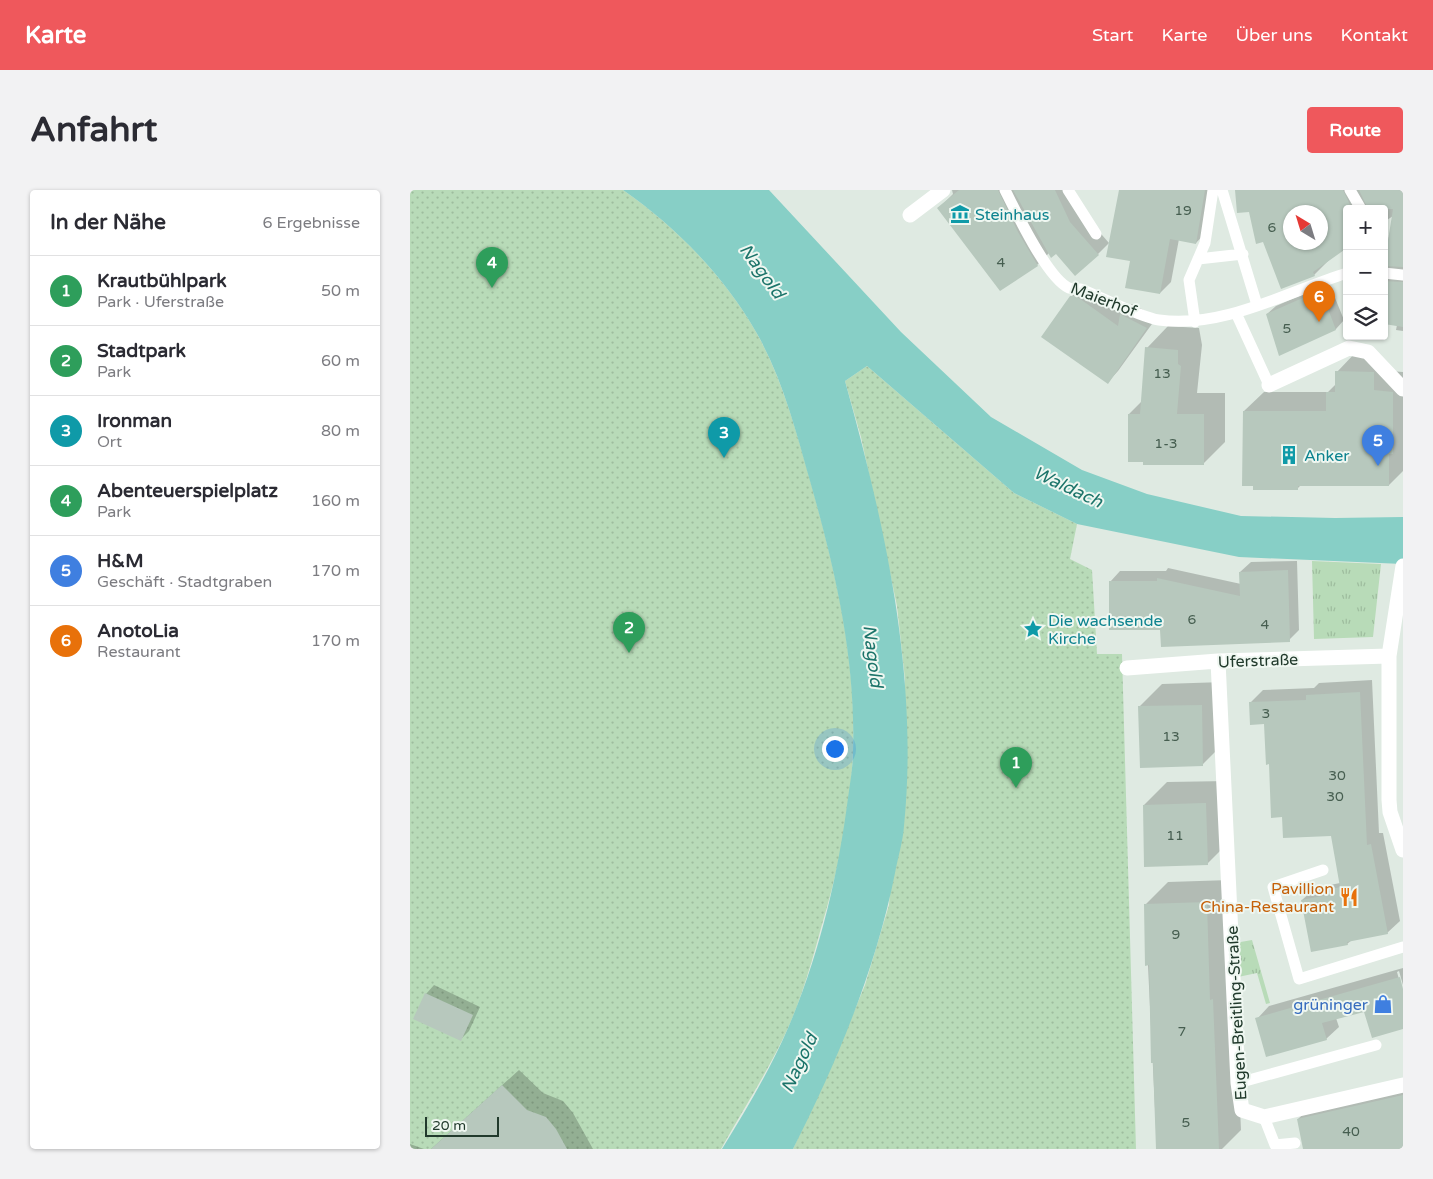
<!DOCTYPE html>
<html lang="de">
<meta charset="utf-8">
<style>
:root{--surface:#fff;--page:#f2f2f3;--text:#2b2b33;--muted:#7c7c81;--line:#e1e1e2;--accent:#ef585c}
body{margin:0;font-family:"Varela Round",sans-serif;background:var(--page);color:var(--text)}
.controls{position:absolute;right:15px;top:15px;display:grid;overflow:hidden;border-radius:5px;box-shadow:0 1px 4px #0004}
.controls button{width:45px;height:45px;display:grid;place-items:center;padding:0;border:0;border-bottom:1px solid var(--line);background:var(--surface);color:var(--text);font:25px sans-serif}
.compass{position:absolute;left:873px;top:15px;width:45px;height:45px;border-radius:50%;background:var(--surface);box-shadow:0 1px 4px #0004;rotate:322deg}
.scale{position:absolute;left:15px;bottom:12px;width:74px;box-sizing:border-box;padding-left:5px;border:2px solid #213a2c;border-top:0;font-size:14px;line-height:18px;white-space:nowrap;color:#213a2c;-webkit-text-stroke:4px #eff7f1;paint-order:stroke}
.you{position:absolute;left:424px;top:558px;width:18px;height:18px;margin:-12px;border:4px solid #fff;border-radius:50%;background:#1a73e8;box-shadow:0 0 0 8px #1a73e833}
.badge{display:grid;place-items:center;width:32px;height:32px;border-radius:50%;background:var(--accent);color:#fff;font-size:16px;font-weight:700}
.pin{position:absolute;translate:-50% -41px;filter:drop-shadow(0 1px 2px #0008)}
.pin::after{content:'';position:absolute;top:26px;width:18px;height:15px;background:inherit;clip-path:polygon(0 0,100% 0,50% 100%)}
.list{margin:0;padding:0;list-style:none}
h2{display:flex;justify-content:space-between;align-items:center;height:65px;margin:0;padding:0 20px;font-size:21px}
h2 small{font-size:16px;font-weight:400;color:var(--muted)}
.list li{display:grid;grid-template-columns:32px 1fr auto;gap:15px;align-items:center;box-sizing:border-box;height:70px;padding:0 20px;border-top:1px solid var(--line)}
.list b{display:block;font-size:19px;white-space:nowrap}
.list p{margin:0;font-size:16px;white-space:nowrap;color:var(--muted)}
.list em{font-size:16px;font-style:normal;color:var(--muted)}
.icon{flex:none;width:28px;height:28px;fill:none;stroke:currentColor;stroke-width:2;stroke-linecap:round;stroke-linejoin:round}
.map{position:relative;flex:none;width:993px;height:959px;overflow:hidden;border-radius:5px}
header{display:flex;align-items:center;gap:30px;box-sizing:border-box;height:70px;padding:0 25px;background:var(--accent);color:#fff}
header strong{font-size:24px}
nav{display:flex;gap:28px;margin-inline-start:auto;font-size:18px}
.intro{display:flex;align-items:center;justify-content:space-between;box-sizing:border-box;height:120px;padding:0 30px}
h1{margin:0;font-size:35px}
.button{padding:12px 22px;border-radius:5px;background:var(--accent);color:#fff;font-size:18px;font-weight:700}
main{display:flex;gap:30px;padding:0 30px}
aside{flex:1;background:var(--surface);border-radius:5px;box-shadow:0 1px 4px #0004}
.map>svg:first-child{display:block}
</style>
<header>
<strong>Karte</strong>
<nav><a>Start</a><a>Karte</a><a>Über uns</a><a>Kontakt</a></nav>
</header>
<div class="intro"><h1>Anfahrt</h1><a class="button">Route</a></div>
<main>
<aside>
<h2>In der Nähe<small>6 Ergebnisse</small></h2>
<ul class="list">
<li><span class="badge" style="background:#2e9e5b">1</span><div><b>Krautbühlpark</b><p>Park · Uferstraße</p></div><em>50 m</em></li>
<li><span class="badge" style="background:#2e9e5b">2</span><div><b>Stadtpark</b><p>Park</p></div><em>60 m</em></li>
<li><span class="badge" style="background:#0f9aa8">3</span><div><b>Ironman</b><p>Ort</p></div><em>80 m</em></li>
<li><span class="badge" style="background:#2e9e5b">4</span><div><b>Abenteuerspielplatz</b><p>Park</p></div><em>160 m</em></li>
<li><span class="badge" style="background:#3f7fe0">5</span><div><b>H&amp;M</b><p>Geschäft · Stadtgraben</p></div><em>170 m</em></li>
<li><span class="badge" style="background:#e8710a">6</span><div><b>AnotoLia</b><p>Restaurant</p></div><em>170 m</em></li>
</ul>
</aside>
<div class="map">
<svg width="993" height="959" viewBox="0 0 993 959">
<defs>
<pattern id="grass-tufts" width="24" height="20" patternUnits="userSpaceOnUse" patternTransform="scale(1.25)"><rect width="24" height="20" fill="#b8dbb8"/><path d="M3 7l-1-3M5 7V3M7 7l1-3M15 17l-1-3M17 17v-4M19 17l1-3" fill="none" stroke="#9ebd9e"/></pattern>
<pattern id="park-dots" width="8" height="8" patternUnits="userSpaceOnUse" patternTransform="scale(1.25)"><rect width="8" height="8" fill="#b8dbb8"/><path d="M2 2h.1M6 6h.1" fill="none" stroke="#9ebd9e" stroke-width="1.8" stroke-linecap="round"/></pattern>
</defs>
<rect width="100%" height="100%" fill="#dfeae2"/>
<path fill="url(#grass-tufts)" d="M902,371l69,3 -8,73 -59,2z
M842,750l18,63 -4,1 -9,-31 -19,4 -3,-34z"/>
<path fill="url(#park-dots)" d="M0,0h213c53,37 101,86 133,142 25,44 39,95 53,144 25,89 48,181 44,275 -2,60 -15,121 -32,177 -9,33 -19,69 -33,100 -19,42 -45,81 -67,121h-311z
M457,176l147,127 63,31 -7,35 22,11 5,84h25l14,495h-343l43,-94 29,-70 24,-80 16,-226 -8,-73 -13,-62 -23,-107 -16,-56z"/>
<path fill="#87cfc6" d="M213,0h146l132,142 90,85 91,53 65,24 94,22 94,2 68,-1v47l-164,-7 -162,-33 -63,-31 -147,-127 -22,15c40,144 74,294 59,445 -1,15 -6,31 -9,47 -19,96 -58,189 -102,276h-71c24,-39 48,-79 66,-121 31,-72 50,-152 60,-230 2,-15 5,-31 5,-47 3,-92 -18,-182 -43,-270 -14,-50 -28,-104 -54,-149 -32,-56 -80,-105 -133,-142z"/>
<path fill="#0003" fill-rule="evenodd" d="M542,0h120l9,21 28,32 -11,11 -49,-1 -12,12 -98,-57 14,-14z
M710,0h94l-7,41 -11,12 -17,-4 -8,43 -11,11 -29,-33z
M827,0h166v141l-7,-1 1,-5 -13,-2v-61l9,-46 -9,6v-13h-37l-18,51 -15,15 -51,-34 -13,-31zM881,22h30v30h-30z
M919,93l15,37 -8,9 -56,25 -13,-40 9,-8z
M672,96l42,26 8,-8 25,13 -39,54 -10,11 -37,-85z
M758,136l31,2 3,17 -5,48h28v49l-22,22 -74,-50 13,-13 5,-53z
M946,162h16l11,26 7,-7 13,1v99l-14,14h-88l-4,4 -53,-78 20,-19h64l9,-9v-11z
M887,371l2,69 -10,10 -128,-12 -51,-46 10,-11h46l2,-3 73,16 -1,-12 11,-10z
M962,490l7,153h4l17,88 -13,12 -35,7 -5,4 -45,-44 13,-12 25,-5 -8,-48 -49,-19 -13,-53 -5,-40 -14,-21 12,-12 51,-2 5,-5z
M814,492l1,60 -23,23 -63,-58 23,-23z
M818,591l2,60 -23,23 -63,-59 23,-23z
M820,690l11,250 -19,19h-65l-12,-244 23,-23z
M993,778v17l-4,-14 -2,1 6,22v34l-30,9 -8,-27 -29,8 3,9 -13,12 -69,-20 12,-13z
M24,795l46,22 -11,24 -8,8 -35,-45z
M109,880l24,23 20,8 10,12 20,36h-162z
M993,891v68h-99l-6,-30 19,-18z
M0,954l14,5h-14z"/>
<path fill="#b7c8bd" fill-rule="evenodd" d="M549,0h39l20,42 20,34 -38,25 -63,-83z
M603,0h42l15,32 29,33 -24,21 -19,-22 -5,4z
M709,0h86l-9,54 -26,-5 -10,55 -35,-6 5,-27 -24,-4z
M825,0h108l9,19h-5v39l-34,24 2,4 -34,13 -18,-47 -7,2 -7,-32 -12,1zM880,22h30v30h-30z
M949,0h44v77l-19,-1 9,-57h-25z
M974,91l19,1v45l-19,-3z
M911,100l15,40 -57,26 -13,-42z
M660,106h6l42,30 2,-12 27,14 -39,56 -67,-47z
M735,157l33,3v14l3,2 -4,48h27v51h-61v-3h-15v-48h12z
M925,181l39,1v18l19,2v62h-4v32h-91v4h-45v-4h-11l1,-75h83v-19h9z
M878,380l2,72 -129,5 -1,-17h-51v-49h48v-3l83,18 -1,-24z
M950,502l7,153 4,-1 17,90 -41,8 1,3 -37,7 -10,-52 32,-6 -1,-5 8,-2 -9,-51 -48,2 -1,-21 -11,1 -2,-54 -3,1 -2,-41 -14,1 -1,-23 57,-2v-5z
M792,515l1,61 -63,2 -2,-62z
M794,613h2l2,62 -64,2 -1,-62z
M797,712l3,98 3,-1 6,150h-63l-3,-86h-2l-2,-98 -4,1 -1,-62z
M990,787l3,12v40l-31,9 -8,-26 -42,11 5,17 -61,17 -11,-39z
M15,803l48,22 -12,26 -48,-22z
M92,895l25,25 19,7 10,12 11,20h-136z
M993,905v54h-100l-6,-30z"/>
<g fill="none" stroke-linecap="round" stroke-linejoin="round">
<path stroke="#fff" stroke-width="11" d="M595,0c11,22 42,88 64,98 3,1 8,1 12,1 20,8 59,28 78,31 63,9 128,-28 188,-47
M658,0l28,44
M812,0l35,115
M940,0l11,19
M788,69l45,-5
M974,83l19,2
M826,123l33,72
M785,132l-6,-42 16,-37 8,-53
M913,680l-50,17 26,92 104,-32
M828,893l138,-38
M854,927l11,28 20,-2"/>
<path stroke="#fff" stroke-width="15" d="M500,25l33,-25
M859,195l80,-37 19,4 35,37
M993,376l-14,90v144l1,12 13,38
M808,471l20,422 4,27 22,7 139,-32
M717,478l91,-7 171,-5"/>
</g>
<defs>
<g id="museum-bare" transform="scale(1.5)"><path d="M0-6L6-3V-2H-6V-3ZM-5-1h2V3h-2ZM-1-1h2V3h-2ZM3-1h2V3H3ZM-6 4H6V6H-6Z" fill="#0f9aa8" stroke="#eff7f1" stroke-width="2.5" paint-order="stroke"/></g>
<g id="building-bare" transform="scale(1.5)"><path d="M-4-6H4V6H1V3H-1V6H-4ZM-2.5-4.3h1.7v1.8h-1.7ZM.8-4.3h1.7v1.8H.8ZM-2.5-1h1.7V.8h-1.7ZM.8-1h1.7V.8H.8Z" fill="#0f9aa8" stroke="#eff7f1" stroke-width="2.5" paint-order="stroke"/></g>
<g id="sight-bare" transform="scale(1.5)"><path d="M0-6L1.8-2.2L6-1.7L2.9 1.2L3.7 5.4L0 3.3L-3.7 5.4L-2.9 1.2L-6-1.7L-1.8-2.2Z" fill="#0f9aa8" stroke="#eff7f1" stroke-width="2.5" paint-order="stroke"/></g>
<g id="restaurant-bare" transform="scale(1.5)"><path d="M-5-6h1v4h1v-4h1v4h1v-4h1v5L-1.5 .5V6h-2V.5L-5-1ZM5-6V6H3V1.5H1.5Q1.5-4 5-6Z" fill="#e8710a" stroke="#eff7f1" stroke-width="2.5" paint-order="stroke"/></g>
<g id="shop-bare" transform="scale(1.5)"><path d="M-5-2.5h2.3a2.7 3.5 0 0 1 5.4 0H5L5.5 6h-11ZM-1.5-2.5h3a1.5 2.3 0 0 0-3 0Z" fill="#3f7fe0" stroke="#eff7f1" stroke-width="2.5" paint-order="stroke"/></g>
</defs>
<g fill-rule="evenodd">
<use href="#museum-bare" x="550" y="24"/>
<use href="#building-bare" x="879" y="265"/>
<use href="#sight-bare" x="623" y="439"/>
<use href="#restaurant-bare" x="939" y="707"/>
<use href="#shop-bare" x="973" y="814"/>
</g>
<g text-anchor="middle" stroke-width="4" stroke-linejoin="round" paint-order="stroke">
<g font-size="14" fill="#465e50">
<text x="773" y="25">19</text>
<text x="862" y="42">6</text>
<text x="591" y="77">4</text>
<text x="877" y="143">5</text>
<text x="752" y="188">13</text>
<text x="756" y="258">1-3</text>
<text x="782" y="434">6</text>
<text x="855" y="439">4</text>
<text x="856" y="528">3</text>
<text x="761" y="551">13</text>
<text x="927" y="590">30</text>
<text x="925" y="611">30</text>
<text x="765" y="650">11</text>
<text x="766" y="749">9</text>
<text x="772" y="846">7</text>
<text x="776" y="937">5</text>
<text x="941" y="946">40</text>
</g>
<g font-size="16" fill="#0d838f" stroke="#eff7f1" text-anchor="start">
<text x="565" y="30">Steinhaus</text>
<text x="894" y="271">Anker</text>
<text x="638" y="436">Die wachsende<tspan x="638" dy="18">Kirche</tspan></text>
</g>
<g font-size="16" fill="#213a2c" stroke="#eff7f1">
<text transform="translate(694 109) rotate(21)" y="6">Maierhof</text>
<text transform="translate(848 470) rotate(-2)" y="6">Uferstraße</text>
<text transform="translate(826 823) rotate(-93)" y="6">Eugen-Breitling-Straße</text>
</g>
<g font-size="16" fill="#c56008" stroke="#eff7f1" text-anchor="end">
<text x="924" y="704">Pavillion<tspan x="924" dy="18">China-Restaurant</tspan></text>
</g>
<g font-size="16" fill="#366cbe" stroke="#eff7f1" text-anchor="end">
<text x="958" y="820">grüninger</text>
</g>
<g font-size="18" font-style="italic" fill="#1c746a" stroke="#eff7f1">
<text transform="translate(352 81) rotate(54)" y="6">Nagold</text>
<text transform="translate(658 297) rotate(25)" y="6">Waldach</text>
<text transform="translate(463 466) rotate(83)" y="6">Nagold</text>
<text transform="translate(389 873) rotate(-65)" y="6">Nagold</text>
</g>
</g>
</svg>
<div class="controls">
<button>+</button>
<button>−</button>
<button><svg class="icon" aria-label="layers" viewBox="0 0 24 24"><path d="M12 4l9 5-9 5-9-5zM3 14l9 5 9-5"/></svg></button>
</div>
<svg class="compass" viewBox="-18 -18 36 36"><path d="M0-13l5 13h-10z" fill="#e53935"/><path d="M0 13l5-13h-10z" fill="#7c7c81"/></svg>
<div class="scale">20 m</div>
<div class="you"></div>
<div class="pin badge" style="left:606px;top:598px;background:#2e9e5b">1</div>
<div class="pin badge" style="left:219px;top:463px;background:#2e9e5b">2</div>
<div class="pin badge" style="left:314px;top:268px;background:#0f9aa8">3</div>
<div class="pin badge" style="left:82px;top:98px;background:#2e9e5b">4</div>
<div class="pin badge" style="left:968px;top:276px;background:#3f7fe0">5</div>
<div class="pin badge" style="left:909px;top:132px;background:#e8710a">6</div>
</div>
</main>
